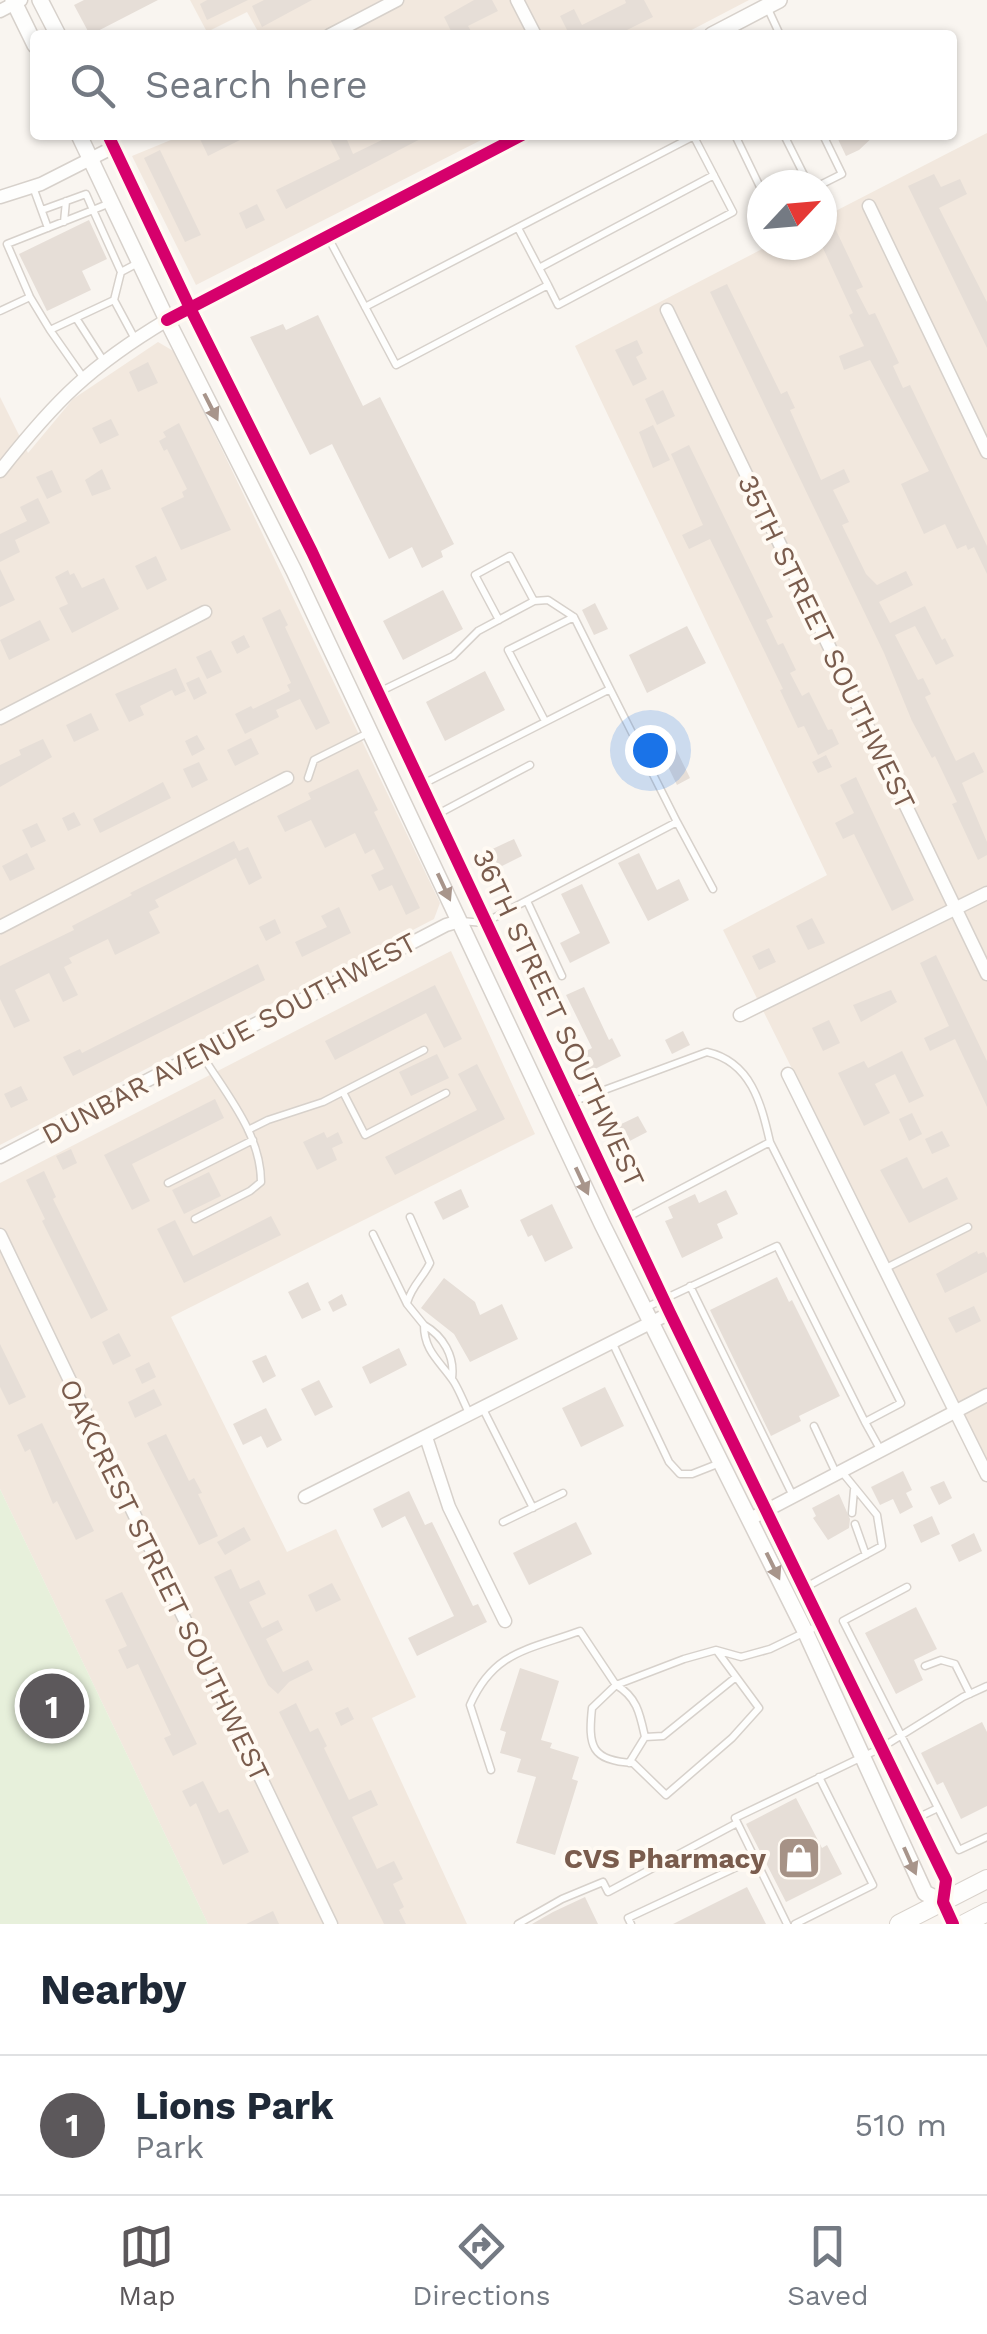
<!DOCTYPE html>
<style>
:root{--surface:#fff;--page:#f2f2f3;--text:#1f2937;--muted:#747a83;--line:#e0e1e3;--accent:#5c585b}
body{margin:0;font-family:"Work Sans",sans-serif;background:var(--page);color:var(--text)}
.compass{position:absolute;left:747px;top:170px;width:90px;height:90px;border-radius:50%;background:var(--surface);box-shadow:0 2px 8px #0004;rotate:64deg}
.you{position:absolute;left:650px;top:750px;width:35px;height:35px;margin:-25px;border:8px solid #fff;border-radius:50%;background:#1a73e8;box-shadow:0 0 0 15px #1a73e833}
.badge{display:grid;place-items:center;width:65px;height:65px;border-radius:50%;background:var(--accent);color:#fff;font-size:32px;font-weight:700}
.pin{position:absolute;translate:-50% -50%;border:5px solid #fff;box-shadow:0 2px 10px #0006}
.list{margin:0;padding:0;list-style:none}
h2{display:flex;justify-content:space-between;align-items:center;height:130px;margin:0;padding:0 40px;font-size:42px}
h2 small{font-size:32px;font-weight:400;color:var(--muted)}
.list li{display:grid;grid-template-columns:65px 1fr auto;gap:30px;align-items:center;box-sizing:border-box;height:140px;padding:0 40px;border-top:2px solid var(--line)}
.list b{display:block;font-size:38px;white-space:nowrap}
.list p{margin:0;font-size:32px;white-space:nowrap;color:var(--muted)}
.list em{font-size:32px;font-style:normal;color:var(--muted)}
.icon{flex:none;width:55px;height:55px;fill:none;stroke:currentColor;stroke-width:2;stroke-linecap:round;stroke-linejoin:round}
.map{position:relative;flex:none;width:987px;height:1924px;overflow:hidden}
.search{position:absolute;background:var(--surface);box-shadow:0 2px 8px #0004;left:30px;right:30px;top:30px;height:110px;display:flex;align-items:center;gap:25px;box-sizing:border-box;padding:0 35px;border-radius:10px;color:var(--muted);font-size:38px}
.sheet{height:270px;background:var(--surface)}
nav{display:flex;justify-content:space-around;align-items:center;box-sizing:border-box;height:140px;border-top:2px solid var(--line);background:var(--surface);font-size:28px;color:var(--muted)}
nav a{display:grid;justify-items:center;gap:5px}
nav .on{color:var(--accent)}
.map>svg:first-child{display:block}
</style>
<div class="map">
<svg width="987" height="1924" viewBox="0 0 987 1924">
<rect width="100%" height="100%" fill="#f9f5f0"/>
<path fill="#f2e8de" d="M190,0h559l-67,35h-422l-13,-23 -40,20z
M987,133v1328l-264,-531 104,-55 -252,-529 195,-101h52v-27z
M183,135h308l-295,150 -64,-129z
M158,342l17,10 265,551 -6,16 -434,226v-748l28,56 45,-54z
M451,951l84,183 -364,183 116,235 49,-23 80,168 -44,21 95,206h-259l-208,-435v-306z"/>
<path fill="#e7f0db" d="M0,1489l208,435h-208z"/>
<path fill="#e6ded7" d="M84,0h74l-68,35 -16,-30z
M207,0h41l-41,20 -7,-16z
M264,0h48l-50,27 -10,-21z
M474,0h18l6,11 -30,15 3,5 -18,4 -9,-18z
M625,0h19l9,17 -36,18h-54l5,-3 -8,-16 14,-7 8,16 44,-22z
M208,135h42l-42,21 -8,-17z
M328,135h17l8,19 31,-15 -2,-4h46l-142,74 -10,-19 64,-31z
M836,135h39l-16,15 -13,6z
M160,150l41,85 -16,7 -41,-84z
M934,174l7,13 19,-8 7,15 -28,14 48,94v46l-79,-162z
M257,204l8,16 -19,9 -7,-16z
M89,220l18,39 -25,12 9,19 -44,21 -28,-57z
M833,224l30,63 -7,3 13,25 6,-2 24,50 -6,3 10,22 7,-3 77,161v28l-13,-27 -6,3 -2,-5 -9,4 -12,-25 -21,10 -23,-50 28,-13 -59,-111 -26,10 -5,-14 25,-10 -15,-31 4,-2 -31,-67v-16z
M727,284l54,110 6,-3 8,17 -5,2 31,70 23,-11 6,13 -17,8 16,32 -7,3 24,49 11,11 29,-14 7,14 -34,17 11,21 35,-17 17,34 3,-2 9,18 -18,9 -21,-39 -20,9 23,45 5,-2 8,16 -6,3 31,64 18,-9 10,20 -22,11 25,59v13l-9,5 -26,-56 5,-2 -22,-46 -3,2 -20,-37 -28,-68 -174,-361z
M318,315l45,91 17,-9 74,147 -13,7 2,6 -21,11 -10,-21 -23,12 -57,-115 -22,11 -60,-118 33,-13 3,6z
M637,340l6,13 -7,4 11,22 -14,7 -18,-36z
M148,362l10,21 -20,9 -9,-20z
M663,390l12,26 -18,9 -12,-26z
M111,419l8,16 -19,9 -8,-16z
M179,423l52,107 -50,20 -20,-42 23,-11 -2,-5 5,-3 -20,-40 -3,2 -5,-10 7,-4 -3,-5z
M653,425l17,35 -17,8 -14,-36z
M689,445l84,172 -7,3 12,25 5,-2 13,27 -6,3 12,23 7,-4 19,38 4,-1 7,15 -21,11 -14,-29 -6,2 -18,-38 3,-1 -73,-150 -21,10 -7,-14 21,-10 -32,-71z
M102,469l9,20 -19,7 -7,-16z
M52,470l10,22 -15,7 -11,-22z
M38,498l12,25 -35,17 5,12 -20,10v-28l27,-13 -7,-14z
M156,556l11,24 -20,10 -12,-24z
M0,569l15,31 -15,7z
M68,570l2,5 4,-2 8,15 22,-10 15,31 -47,24 -13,-25 9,-4 -13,-27z
M443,590l20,39 -60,31 -20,-39z
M595,603l13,26 -14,6 -12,-25z
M280,609l8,16 -3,2 45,96 -14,7 -16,-31 -24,11 3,7 -34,17 -10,-20 16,-8 2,3 37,-18 -3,-6 4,-2 -29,-65z
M40,620l10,20 -41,20 -9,-20z
M687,626l19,37 -59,30 -18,-38z
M244,635l6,12 -13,7 -6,-12z
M211,650l11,22 -15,7 -11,-22z
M176,668l10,23 -11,5 -3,-6 -32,16 4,9 -15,7 -14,-28z
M485,671l20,39 -60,31 -19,-39z
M199,677l8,16 -13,7 -8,-17z
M91,713l8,17 -25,12 -8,-17z
M197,735l8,14 -13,7 -7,-15z
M251,738l8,16 -24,12 -8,-16z
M43,739l9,18 -52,30v-22l21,-10 -2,-5z
M672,741l18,37 -13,7 -18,-37z
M826,755l6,12 -14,6 -6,-11z
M199,762l9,18 -16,8 -9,-19z
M358,769l20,41 -4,2 46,96 -14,7 -14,-30 -13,6 -8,-16 13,-6 -10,-20 -9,5 -10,-21 -30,15 -14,-28 -26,12 -8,-16 34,-17 -3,-6z
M856,777l58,123 -22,11 -38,-77 -11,5 -8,-16 19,-10 -14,-28z
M163,782l8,16 -71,35 -7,-14z
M74,812l7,13 -13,6 -6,-13z
M37,823l9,18 -15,7 -9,-18z
M514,839l8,17 -30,15 -8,-18z
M234,841l5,10 9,-4 14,31 -13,7 -13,-27 -81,42 4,7 -10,5 11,21 -45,22 -7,-16 -39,19 3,5 -8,4 14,28 -15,7 -14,-29 -34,17 15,31 -16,7 -14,-29v-33l74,-36 -2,-4 60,-31 -2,-2z
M27,853l8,16 -25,12 -8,-15z
M639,853l18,37 22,-11 10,21 -41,21 -30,-58z
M582,884l28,59 -40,20 -10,-20 20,-10 -19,-39z
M339,907l12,26 -49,24 -7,-15 32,-15 -6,-11z
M812,918l13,25 -17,7 -12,-24z
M275,919l6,14 -15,8 -7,-14z
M769,948l7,14 -17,8 -7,-14z
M936,955l51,106v46l-32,-68 -25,12 -6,-13 25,-12 -29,-63z
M258,964l7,16 -192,96 -10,-19 17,-8 2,4z
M435,985l27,54 -18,9 -18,-35 -91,47 -10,-19z
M584,987l25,53 3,-2 9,18 -34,17 -9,-18 14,-7 -26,-53z
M891,990l6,12 -36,20 -8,-17z
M829,1020l11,23 -17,8 -11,-23z
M683,1031l7,14 -18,9 -7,-14z
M902,1051l22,45 -15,7 -14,-29 -20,10 15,29 -26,13 -26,-53 26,-12 4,7z
M437,1054l12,24 -38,18 -12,-24z
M477,1064l28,55 -110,56 -10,-18 92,-47 -19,-36z
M21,1086l7,14 -17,8 -7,-14z
M215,1099l9,19 -92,46 18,37 -18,9 -28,-55z
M912,1113l10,21 -13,7 -10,-22z
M638,1116l9,16 -25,13 -9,-17z
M942,1131l8,15 -18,8 -7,-15z
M324,1132l3,6 11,-6 5,11 -11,5 5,12 -20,10 -14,-28z
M71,1149l6,14 -14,7 -7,-14z
M907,1157l16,32 24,-12 11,22 -49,24 -29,-53z
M44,1171l12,26 -3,2 55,111 -17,9 -49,-98 3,-2 -19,-39z
M209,1172l12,24 -37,18 -12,-24z
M461,1189l8,18 -26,13 -9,-18z
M726,1190l12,24 -21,10 6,14 -41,20 -17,-37 8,-3 -5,-11 27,-13 4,9z
M552,1204l21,44 -28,14 -13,-27 -4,2 -8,-17z
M271,1216l10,19 -97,48 -27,-54 18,-9 18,36z
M977,1251l1,3 6,-2 3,6v14l-42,21 -9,-19z
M777,1277l12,25 3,-2 48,96 -41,20 2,5 -30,15 -61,-126z
M444,1278l31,24 5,13 22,-11 16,35 -48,23 -16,-28 -33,-26z
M308,1282l13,28 -19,9 -14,-27z
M342,1294l5,11 -14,7 -5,-10z
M974,1306l7,15 -25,12 -8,-15z
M119,1333l12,23 -18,9 -11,-23z
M0,1344l26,53 -17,8 -9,-18z
M399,1348l8,17 -37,19 -8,-17z
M266,1355l10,21 -13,7 -11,-22z
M149,1362l7,15 -14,7 -7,-15z
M319,1380l14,27 -18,9 -14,-27z
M605,1387l19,39 -43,21 -19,-39z
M154,1389l8,16 -27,13 -7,-16z
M266,1408l16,32 -15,8 -6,-12 -18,9 -10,-21z
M42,1423l52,108 -18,9 -19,-39 -4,3 -23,-55 -5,3 -8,-17z
M166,1434l23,47 5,-3 8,15 -4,1 20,42 -19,9 -52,-102z
M903,1471l9,19 -6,3 7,14 -13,7 -7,-15 -13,6 -9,-18z
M944,1481l8,17 -13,7 -9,-18z
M409,1491l16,34 7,-3 41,84 5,-2 9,18 -70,34 -9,-18 46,-22 -49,-100 -23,12 -9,-19z
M839,1494l11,25 -1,9 -21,12 -15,-22 3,-2 -4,-8z
M932,1516l8,18 -19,9 -8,-18z
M576,1522l16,32 -63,31 -16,-32z
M244,1527l7,13 -26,15 -8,-13z
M974,1533l8,18 -23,11 -8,-17z
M231,1569l9,20 19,-9 7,14 -17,8 13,26 16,-8 5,10 -17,9 17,33 25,-12 5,10 -24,12 -11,12 -10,-9 -54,-108z
M332,1583l9,17 -25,12 -8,-17z
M122,1592l75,152 -24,12 -9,-18 7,-3 -33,-71 -11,5 -9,-19 9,-4 -22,-46z
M916,1607l21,42 -23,11 9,20 -27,14 -31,-61z
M520,1668l39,13 -18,59 11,3 -2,5 29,9 -7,22 6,2 -23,74 -39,-12 20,-66 -19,-5 4,-13 -21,-6 6,-21 -6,-2z
M296,1703l14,29 8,-4 9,18 -3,2 25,52 22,-10 7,15 -26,12 25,52 17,-8 9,18 -10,5 11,23 -5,3 7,14h-22l-105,-212z
M348,1707l6,12 -13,7 -6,-13z
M982,1722l5,10v74l-26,13 -18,-37 -6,3 -16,-32z
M203,1781l16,32 9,-4 21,43 -26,13 -27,-62 -6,4 -8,-16z
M796,1798l26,50 5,-3 15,29 -56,28 -40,-78z
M747,1887l19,37h-93z
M585,1897l13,27h-66l21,-12z
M273,1911l6,13h-33z"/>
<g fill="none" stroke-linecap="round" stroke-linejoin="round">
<g stroke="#d7d1cb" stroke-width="9">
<path id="service" d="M768,9l12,26
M735,135l27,56
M784,135l25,50
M820,185l22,-11 -19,-39
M33,187l15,41
M110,203l-17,7 28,62 15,-8
M42,210l44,-16 7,16 -86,34 23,53 20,33
M64,222l2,-21
M518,228l21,40 175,-93
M329,239l67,126 152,-80 -9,-17
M121,272l-7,28 21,39
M548,285l10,20 175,-93 -40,-77
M365,307l329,-171
M0,311l30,-14
M76,318l27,42
M83,377l-33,-47 64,-30
M534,601l14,-1 26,17
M610,689l67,133
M379,692l74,-36 25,-25 56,-30 -24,-45 -35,19 24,45
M308,778l6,-18 54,-27
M423,784l187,-95 -36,-72 -66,33 37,71
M438,814l92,-49
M527,901l35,75
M461,921l23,2 193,-101 36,67
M343,1092l22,43 81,-42
M572,1102l135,-50c44,10 54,51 63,90
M248,1130l20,-10 55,-18 101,-52
M168,1183l85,-43
M626,1218l144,-76 131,261 -36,19 15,27
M195,1219l55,-28 11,-9c0,-48 -35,-88 -59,-127
M373,1234l34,70 17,21
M886,1268l82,-41
M690,1286l103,210
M407,1303c5,-18 16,-25 23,-40l-20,-46
M645,1308l132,-62 88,176
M613,1344l56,118 11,12h12l28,-11
M452,1378c3,-22 -9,-42 -28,-53 0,27 17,37 30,57 6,10 10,21 15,31
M483,1409l50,99
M814,1426l22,47
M852,1513l2,-23
M503,1522l60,-29
M855,1524l11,31
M806,1587l76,-41 -5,-31 -35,-43
M907,1587l-64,34 95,187 -21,10
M925,1666l16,-6 14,4 15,30
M645,1737l18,-1 73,-59
M629,1763l16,-26c-5,-23 -8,-40 -29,-52l-24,23c-4,38 -1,53 41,55l33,32 66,-57 27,-30 -42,-57
M491,1770l-21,-65c24,-54 58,-55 110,-74l36,54 68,-26 32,-9 25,7 29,-8 52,-25
M938,1808l21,42 28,-13
M518,1924l44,-25 41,-17 5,10 129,-69
M631,1924l-3,-6 126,-59
M787,1924l-52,-106 146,-70 82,-51 24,-11
M795,1924l78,-39 -54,-108"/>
</g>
<g stroke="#d7d1cb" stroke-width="15">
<path id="minor" d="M517,0l18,35
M0,11l21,-11
M330,35l67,-35
M0,197l41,-13 73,-37
M869,206l118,246
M667,310l320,664
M0,471c55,-70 90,-105 167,-151
M0,718l205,-106
M0,927l287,-149
M740,1015l247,-122
M788,1074l199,401
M0,1157l446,-232 14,-4
M0,1235l331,689
M426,1437l23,70 56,114
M305,1497l365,-184
M750,1519l237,-124"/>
</g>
<g stroke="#d7d1cb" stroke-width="18">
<path id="tertiary" d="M13,0l22,45
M40,0l18,35
M712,35l67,-35
M79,135l88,185 127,251 308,653 203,407 120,262 18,9
M108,135l82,173 122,244 358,761 276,567 -3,22 10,22
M167,320l355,-185"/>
</g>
<g stroke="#d9d2cb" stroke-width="20">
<path id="secondary" d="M899,1924l88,-45
M964,1924l23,-12"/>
</g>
<use href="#service" stroke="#fefefd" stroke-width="6"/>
<use href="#minor" stroke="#fefefd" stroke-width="12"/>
<use href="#tertiary" stroke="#fefefd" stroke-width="15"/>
<use href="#secondary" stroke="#fefefd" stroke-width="18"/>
<g stroke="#fffaf3" stroke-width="19">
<path id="cycleway" d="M108,135l82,173 122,244 358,761 276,567 -3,22 10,22
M167,320l355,-185"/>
</g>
<use href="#cycleway" stroke="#d6006c" stroke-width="12"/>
</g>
<defs><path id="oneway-solid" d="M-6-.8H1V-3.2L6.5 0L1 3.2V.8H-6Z" transform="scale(2.5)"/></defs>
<g fill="#a8958b">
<use href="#oneway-solid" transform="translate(211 407) rotate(63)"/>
<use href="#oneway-solid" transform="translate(444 887) rotate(65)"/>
<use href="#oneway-solid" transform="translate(582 1181) rotate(65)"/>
<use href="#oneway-solid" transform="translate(773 1566) rotate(64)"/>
<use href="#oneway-solid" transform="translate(910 1861) rotate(66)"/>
</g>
<defs>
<g id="shop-square" transform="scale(2.25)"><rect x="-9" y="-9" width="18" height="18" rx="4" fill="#a69286" stroke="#fffaf3"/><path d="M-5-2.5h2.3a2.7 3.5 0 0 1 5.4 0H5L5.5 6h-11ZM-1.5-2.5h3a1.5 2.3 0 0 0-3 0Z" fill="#fff"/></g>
</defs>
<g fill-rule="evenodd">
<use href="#shop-square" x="799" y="1858"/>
</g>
<g text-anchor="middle" stroke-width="8" stroke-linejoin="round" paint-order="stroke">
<g font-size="28" fill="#7a5c4d" stroke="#fffaf3">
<text transform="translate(827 642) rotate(64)" y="10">35TH STREET SOUTHWEST</text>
<text transform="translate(559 1018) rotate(65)" y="10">36TH STREET SOUTHWEST</text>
<text transform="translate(229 1038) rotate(-28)" y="10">DUNBAR AVENUE SOUTHWEST</text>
<text transform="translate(165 1580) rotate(64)" y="10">OAKCREST STREET SOUTHWEST</text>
</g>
<g font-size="28" font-weight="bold" fill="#7a5c4d" stroke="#fffaf3" text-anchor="end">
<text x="766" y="1868">CVS Pharmacy</text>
</g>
</g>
</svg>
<svg class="compass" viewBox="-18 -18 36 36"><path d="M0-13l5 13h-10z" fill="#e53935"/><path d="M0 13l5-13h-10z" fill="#747a83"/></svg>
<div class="you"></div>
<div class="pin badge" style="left:52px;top:1706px">1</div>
<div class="search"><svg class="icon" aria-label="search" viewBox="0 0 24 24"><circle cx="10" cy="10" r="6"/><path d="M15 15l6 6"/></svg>Search here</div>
</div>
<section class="sheet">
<h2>Nearby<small></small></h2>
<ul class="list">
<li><span class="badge">1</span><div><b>Lions Park</b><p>Park</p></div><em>510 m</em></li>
</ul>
</section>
<nav>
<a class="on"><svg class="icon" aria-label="map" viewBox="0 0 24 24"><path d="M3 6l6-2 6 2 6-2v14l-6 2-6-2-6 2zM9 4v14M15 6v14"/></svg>Map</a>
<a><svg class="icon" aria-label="directions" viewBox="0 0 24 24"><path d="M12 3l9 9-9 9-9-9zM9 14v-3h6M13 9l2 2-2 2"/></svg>Directions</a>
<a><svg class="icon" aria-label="saved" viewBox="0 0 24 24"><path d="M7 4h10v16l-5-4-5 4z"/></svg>Saved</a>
</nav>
